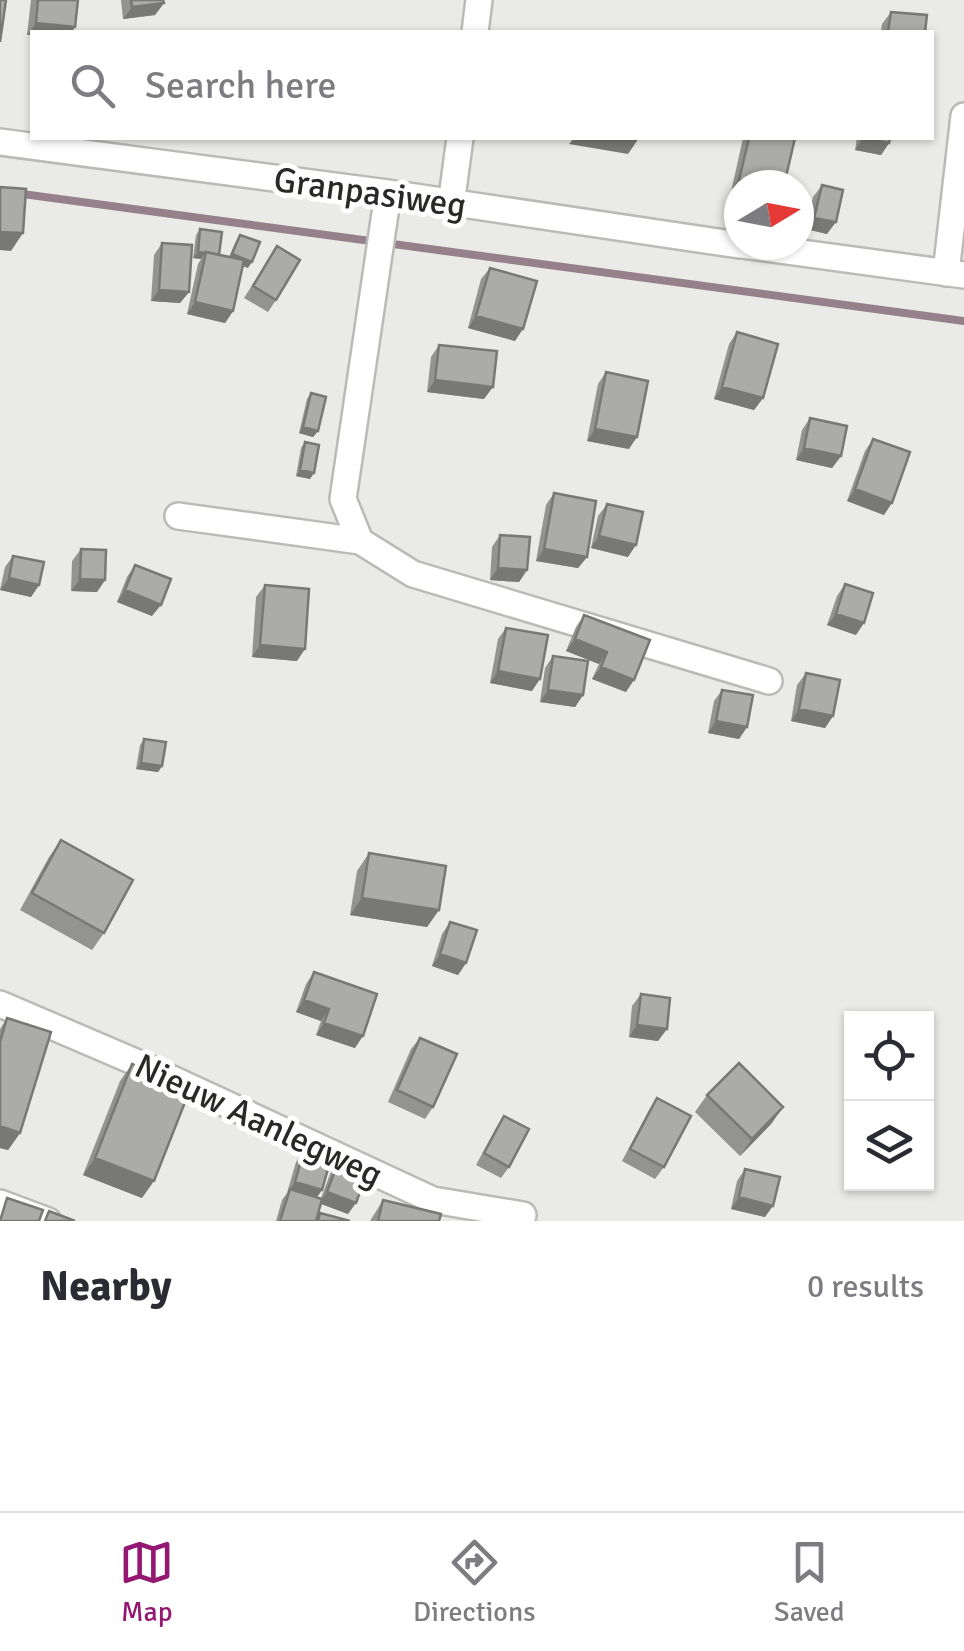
<!DOCTYPE html>
<style>
:root{--surface:#fff;--page:#f2f2f3;--text:#2b2b33;--muted:#7c7c81;--line:#e1e1e2;--accent:#941872}
body{margin:0;font-family:Signika,sans-serif;background:var(--page);color:var(--text)}
.controls{position:absolute;right:30px;bottom:30px;display:grid;overflow:hidden;border-radius:0px;box-shadow:0 2px 8px #0004}
.controls button{width:90px;height:90px;display:grid;place-items:center;padding:0;border:0;border-bottom:2px solid var(--line);background:var(--surface);color:var(--text);font:50px sans-serif}
.compass{position:absolute;left:724px;top:170px;width:90px;height:90px;border-radius:50%;background:var(--surface);box-shadow:0 2px 8px #0004;rotate:80deg}
.list{margin:0;padding:0;list-style:none}
h2{display:flex;justify-content:space-between;align-items:center;height:130px;margin:0;padding:0 40px;font-size:42px}
h2 small{font-size:32px;font-weight:400;color:var(--muted)}
.icon{flex:none;width:55px;height:55px;fill:none;stroke:currentColor;stroke-width:2;stroke-linecap:round;stroke-linejoin:round}
.map{position:relative;flex:none;width:964px;height:1221px;overflow:hidden}
.search{position:absolute;background:var(--surface);box-shadow:0 2px 8px #0004;left:30px;right:30px;top:30px;height:110px;display:flex;align-items:center;gap:25px;box-sizing:border-box;padding:0 35px;border-radius:0px;color:var(--muted);font-size:38px}
.sheet{height:290px;background:var(--surface)}
nav{display:flex;justify-content:space-around;align-items:center;box-sizing:border-box;height:140px;border-top:2px solid var(--line);background:var(--surface);font-size:28px;color:var(--muted)}
nav a{display:grid;justify-items:center;gap:5px}
nav .on{color:var(--accent)}
.map>svg:first-child{display:block}
</style>
<div class="map">
<svg width="964" height="1221" viewBox="0 0 964 1221">
<rect width="100%" height="100%" fill="#eaebe6"/>
<g fill="none" stroke-linecap="round" stroke-linejoin="round">
<path stroke="#96808c" stroke-width="8" d="M0,191l964,130"/>
<g stroke="#babab6" stroke-width="30">
<path id="minor" d="M475,32l4,-32
M0,142l388,51 351,52
M388,193l-45,306 17,42 53,33 356,107
M451,205l9,-67
M742,245l222,30
M946,273l18,-157
M178,516l182,25
M0,1004l140,60 293,136 90,15
M0,1203l48,18"/>
</g>
<use href="#minor" stroke="#fff" stroke-width="25"/>
</g>
<path fill="#939390" d="M31,0h47l-51,35z
M121,0h42l1,3 -9,12 -32,4z
M891,12l34,20h-44l1,-8z
M743,138h52l-56,47v9l-8,-2z
M857,138h33l-1,5 -8,12 -26,-5z
M822,185l5,49 -21,-5 7,-32z
M200,229l19,26 10,2 7,-16 4,-6 8,33 -5,-2 -10,45 -8,12 -38,-9 11,-50 3,-5 -8,-1 3,-23z
M162,243l27,49 -9,11 -29,-2 3,-46z
M277,246l-1,54 -8,12 -24,-14z
M490,268l25,73 -47,-13 13,-49z
M737,332l26,66 -9,12 -40,-11 15,-55z
M439,345l45,54 -57,-7 4,-35z
M606,372l23,77 -42,-8 11,-57z
M311,393l7,38 -5,6 -14,-4 8,-34z
M810,418l31,38 -9,12 -36,-8 6,-30z
M873,439l11,76 -37,-14 18,-50z
M305,442l5,37 -14,-3 5,-28z
M554,493l33,64 -9,11 -42,-7 10,-56z
M607,504l21,53 -37,-9 7,-32z
M500,535l27,35 -8,12 -29,-2 2,-33z
M81,549l24,31 -8,12 -26,-1 1,-30z
M13,556l26,29 -8,12 -31,-7 5,-23z
M135,565l17,51 -35,-14 10,-25z
M845,584l11,51 -29,-10 10,-29z
M265,585l32,76 -45,-4 4,-60z
M584,615l42,77 -34,-13 7,-15 -33,-13 10,-24z
M506,628l26,63 -42,-8 8,-44z
M553,656l30,39 -8,12 -35,-5 5,-34z
M806,673l27,43 -8,12 -34,-7 6,-36z
M722,690l25,37 -8,12 -31,-6 6,-32z
M144,739l18,27 -4,6 -22,-3 4,-24z
M61,840l43,93 -12,17 -72,-40 29,-53z
M369,853l70,57 -12,17 -77,-12 7,-44z
M450,922l16,41 -8,12 -26,-9 10,-32z
M314,972l41,76 -39,-13 5,-14 -25,-9 10,-28z
M641,994l17,47 -29,-4 3,-31z
M7,1018l13,115 -12,17 -8,-2v-119z
M420,1038l13,69 -8,12 -37,-17 23,-53z
M132,1064l10,134 -59,-23 37,-94z
M707,1095l76,12 -12,17 -31,32 -45,-44z
M657,1098l7,69 -9,12 -33,-18 27,-51z
M504,1116l5,51 -8,11 -25,-13 20,-37z
M304,1150l18,40 -5,7 4,1 11,-29 8,-12 8,57 -27,-10 -4,14 3,-5 30,8h-74l6,-21 5,-7 9,-31z
M745,1169l20,48 -34,-8 6,-28z
M383,1200l56,21h-69z"/>
<path fill="#787875" d="M164,3l-9,12 -32,4 9,-12z
M36,23l39,4 -3,5h-40v3h-5z
M574,138h65l-11,16 -59,-10z
M863,138l26,5 -8,12 -26,-5z
M739,180l19,5h-19v9l-8,-2z
M814,218l22,4 -9,12 -21,-5z
M0,232l23,1 -12,18 -11,-1z
M198,252l7,1 -4,6 -8,-1z
M232,254l20,8 -4,6 -20,-8z
M159,290l30,2 -9,11 -29,-2z
M195,302l38,9 -8,12 -38,-9z
M476,316l47,13 -8,12 -47,-13z
M435,380l58,7 -9,12 -57,-7z
M722,387l41,11 -9,12 -40,-11z
M303,427l15,4 -5,6 -14,-4z
M595,429l42,8 -8,12 -42,-8z
M804,448l37,8 -9,12 -36,-8z
M300,470l14,3 -4,6 -14,-3z
M855,489l37,14 -8,12 -37,-14z
M599,536l37,9 -8,12 -37,-9z
M544,549l43,8 -9,11 -42,-7z
M498,568l29,2 -8,12 -29,-2z
M9,578l30,7 -8,12 -31,-7z
M80,579l25,1 -8,12 -26,-1z
M125,590l36,15 -9,11 -35,-14z
M836,614l28,9 -8,12 -29,-10z
M575,639l32,13 -8,12 -33,-13z
M260,645l45,4 -8,12 -45,-4z
M601,667l33,13 -8,12 -34,-13z
M498,671l42,8 -8,12 -42,-8z
M548,690l35,5 -8,12 -35,-5z
M799,709l34,7 -8,12 -34,-7z
M716,721l31,6 -8,12 -31,-6z
M141,763l21,3 -4,6 -22,-3z
M362,898l77,12 -12,17 -77,-12z
M440,954l26,9 -8,12 -26,-9z
M304,1000l25,9 -8,12 -25,-9z
M324,1023l39,13 -8,12 -39,-13z
M637,1025l30,4 -9,12 -29,-4z
M783,1107l-12,17 -31,32 12,-17z
M0,1126l20,7 -12,17 -8,-2z
M95,1158l59,23 -12,17 -59,-23z
M295,1182l27,8 -8,11 -24,-12z
M327,1192l29,11 -8,11 -29,-11z
M739,1197l34,9 -8,11 -34,-8z"/>
<path fill="#ababa7" stroke="#787875" stroke-width="2.5" d="M0,0h6l-6,42z
M38,0h40l-3,27 -39,-4z
M131,0h32l1,3 -32,4z
M891,12l36,3 -2,17h-37z
M749,138h46l-11,47h-26l-19,-5z
M863,138h27l-1,5z
M822,185l21,5 -7,32 -22,-4z
M0,187l26,2 -3,44 -23,-1z
M200,229l22,3 -3,23 -13,-3v1l-8,-1z
M240,235l20,7 -8,20 -20,-8z
M162,243l30,2 -3,47 -30,-2z
M277,246l23,14 -24,40 -23,-14z
M206,252l38,8 -11,51 -38,-9z
M490,268l47,13 -14,48 -47,-13z
M737,332l41,12 -15,54 -41,-11z
M439,345l58,6 -4,36 -58,-7z
M606,372l42,9 -11,56 -42,-8z
M311,393l15,4 -8,34 -15,-4z
M810,418l37,8 -6,30 -37,-8z
M873,439l37,13 -18,51 -37,-14z
M305,442l14,3 -5,28 -14,-3z
M554,493l42,8 -9,56 -43,-8z
M607,504l36,8 -7,33 -37,-9z
M500,535l30,2 -3,33 -29,-2z
M81,549l25,1 -1,30 -25,-1z
M13,556l31,6 -5,23 -30,-7z
M135,565l36,14 -10,26 -36,-15z
M845,584l28,9 -9,30 -28,-9z
M265,585l44,4 -4,60 -45,-4z
M584,615l66,25 -16,40 -33,-13 6,-15 -32,-13z
M506,628l42,7 -8,44 -42,-8z
M553,656l35,5 -5,34 -35,-5z
M806,673l34,7 -7,36 -34,-7z
M722,690l31,5 -6,32 -31,-6z
M144,739l22,3 -4,24 -21,-3z
M61,840l72,40 -29,53 -72,-40z
M369,853l77,13 -7,44 -77,-12z
M450,922l27,8 -11,33 -26,-9z
M314,972l63,22 -14,42 -39,-13 5,-14 -25,-9z
M641,994l29,4 -3,31 -30,-4z
M7,1018l44,14 -31,101 -20,-7v-84z
M420,1038l37,16 -24,53 -36,-17z
M739,1063l44,44 -31,32 -45,-44z
M132,1064l59,23 -37,94 -59,-23z
M657,1098l34,18 -27,51 -34,-18z
M504,1116l25,13 -20,38 -25,-14z
M304,1150l27,8 -9,32 -27,-8z
M340,1157l29,11 -13,35 -29,-11z
M745,1169l35,8 -7,29 -34,-9z
M290,1189l32,10 -6,22h-36z
M7,1198l36,12 -4,11h-39z
M383,1200l58,14 -2,7h-61z
M49,1211l26,10h-30z
M320,1213l30,8h-32z"/>
<g text-anchor="middle" stroke-width="10" stroke-linejoin="round" paint-order="stroke">
<g font-size="35" fill="#292927" stroke="#fff">
<text transform="translate(370 192) rotate(8)" y="12">Granpasiweg</text>
<text transform="translate(259 1120) rotate(25)" y="12">Nieuw Aanlegweg</text>
</g>
</g>
</svg>
<div class="controls">
<button><svg class="icon" aria-label="locate" viewBox="0 0 24 24"><circle cx="12" cy="12" r="6"/><path d="M12 2v4M12 18v4M2 12h4M18 12h4"/></svg></button>
<button><svg class="icon" aria-label="layers" viewBox="0 0 24 24"><path d="M12 4l9 5-9 5-9-5zM3 14l9 5 9-5"/></svg></button>
</div>
<svg class="compass" viewBox="-18 -18 36 36"><path d="M0-13l5 13h-10z" fill="#e53935"/><path d="M0 13l5-13h-10z" fill="#7c7c81"/></svg>
<div class="search"><svg class="icon" aria-label="search" viewBox="0 0 24 24"><circle cx="10" cy="10" r="6"/><path d="M15 15l6 6"/></svg>Search here</div>
</div>
<section class="sheet">
<h2>Nearby<small>0 results</small></h2>
<ul class="list">
</ul>
</section>
<nav>
<a class="on"><svg class="icon" aria-label="map" viewBox="0 0 24 24"><path d="M3 6l6-2 6 2 6-2v14l-6 2-6-2-6 2zM9 4v14M15 6v14"/></svg>Map</a>
<a><svg class="icon" aria-label="directions" viewBox="0 0 24 24"><path d="M12 3l9 9-9 9-9-9zM9 14v-3h6M13 9l2 2-2 2"/></svg>Directions</a>
<a><svg class="icon" aria-label="saved" viewBox="0 0 24 24"><path d="M7 4h10v16l-5-4-5 4z"/></svg>Saved</a>
</nav>
